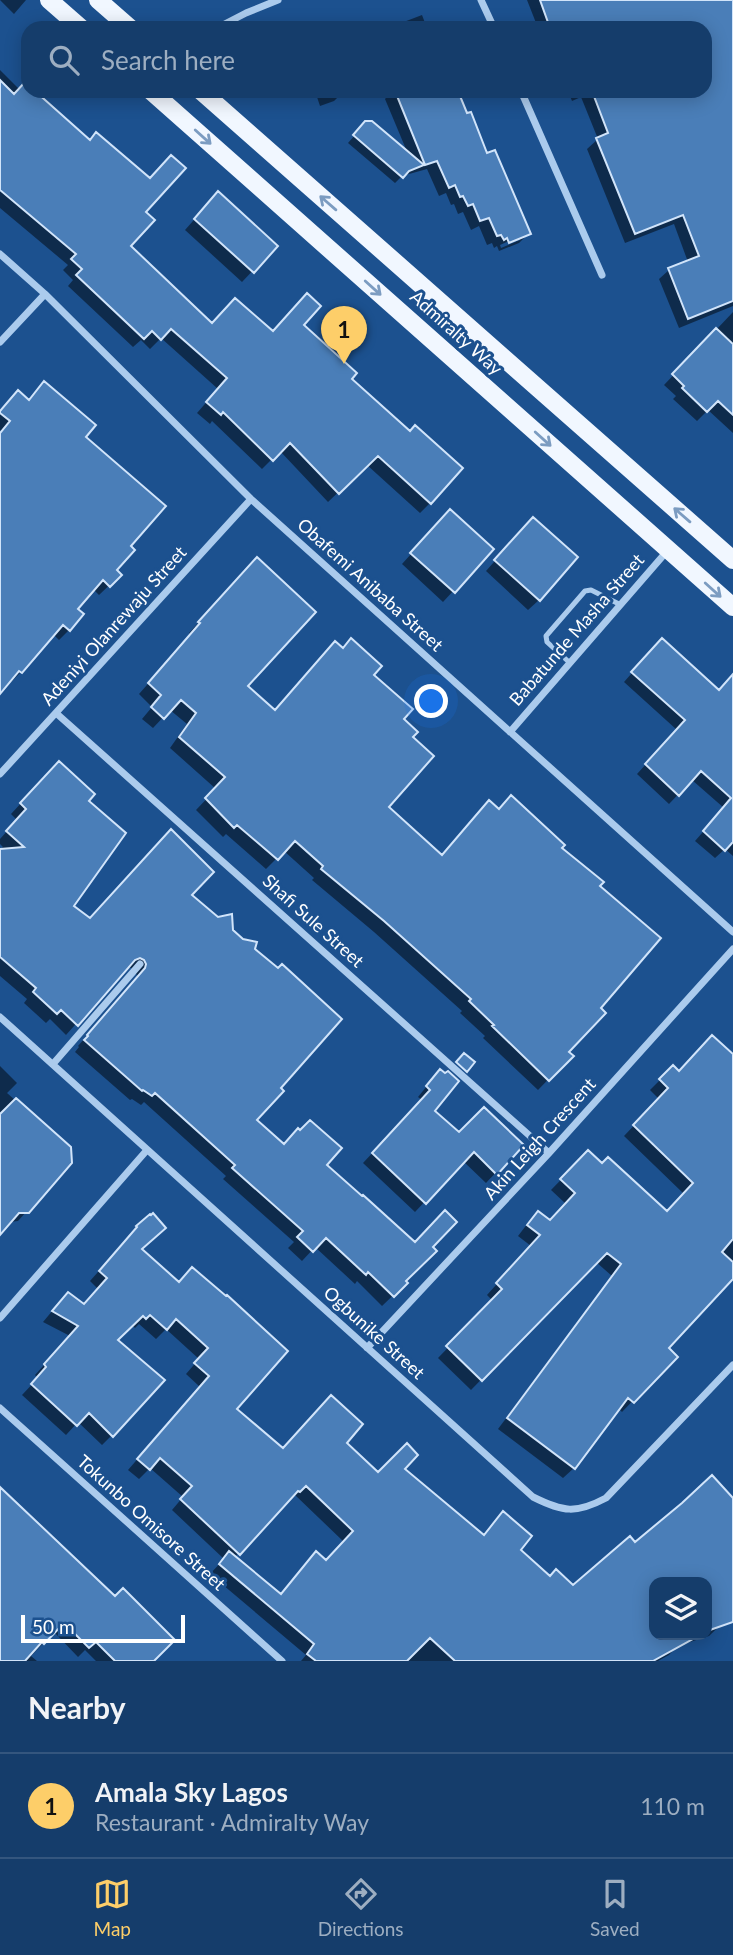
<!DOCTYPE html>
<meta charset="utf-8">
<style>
:root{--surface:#153d6b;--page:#224873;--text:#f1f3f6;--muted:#9daec1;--line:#34567e;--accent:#fdce69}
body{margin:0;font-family:Lato,sans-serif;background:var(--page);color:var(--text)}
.controls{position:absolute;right:21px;bottom:21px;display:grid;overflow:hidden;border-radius:14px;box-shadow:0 4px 18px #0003}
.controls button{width:63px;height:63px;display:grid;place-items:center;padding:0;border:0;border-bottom:2px solid var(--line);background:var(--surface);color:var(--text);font:35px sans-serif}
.scale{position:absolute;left:21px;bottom:18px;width:164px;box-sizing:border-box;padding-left:7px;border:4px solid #fff;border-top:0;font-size:19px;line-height:24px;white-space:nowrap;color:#fff;-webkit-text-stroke:5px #1c518f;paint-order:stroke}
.you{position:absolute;left:432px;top:702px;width:24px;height:24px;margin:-18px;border:5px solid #fff;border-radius:50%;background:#1a73e8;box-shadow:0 0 0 10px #1a73e833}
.badge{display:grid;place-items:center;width:46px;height:46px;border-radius:50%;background:var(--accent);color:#111;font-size:23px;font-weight:700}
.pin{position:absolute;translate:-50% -58px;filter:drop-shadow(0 2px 4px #0008)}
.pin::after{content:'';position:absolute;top:37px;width:24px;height:21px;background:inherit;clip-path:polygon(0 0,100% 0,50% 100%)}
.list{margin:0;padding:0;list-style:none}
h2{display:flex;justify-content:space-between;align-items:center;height:91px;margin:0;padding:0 28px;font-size:30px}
h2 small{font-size:23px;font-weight:400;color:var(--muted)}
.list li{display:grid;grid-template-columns:46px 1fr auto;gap:21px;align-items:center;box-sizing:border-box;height:105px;padding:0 28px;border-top:2px solid var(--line)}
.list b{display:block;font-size:26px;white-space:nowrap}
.list p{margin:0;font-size:23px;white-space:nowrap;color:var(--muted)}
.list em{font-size:23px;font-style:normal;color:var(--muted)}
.icon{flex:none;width:38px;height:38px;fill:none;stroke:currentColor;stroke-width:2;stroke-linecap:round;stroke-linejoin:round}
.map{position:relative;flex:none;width:733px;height:1661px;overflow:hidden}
.search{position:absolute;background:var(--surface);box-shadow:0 4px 18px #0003;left:21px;right:21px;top:21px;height:77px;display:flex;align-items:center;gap:18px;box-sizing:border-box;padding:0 24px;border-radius:21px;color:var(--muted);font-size:26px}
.sheet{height:196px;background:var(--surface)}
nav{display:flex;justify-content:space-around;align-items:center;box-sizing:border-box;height:98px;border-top:2px solid var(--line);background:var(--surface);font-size:19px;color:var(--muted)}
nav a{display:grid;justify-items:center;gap:4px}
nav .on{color:var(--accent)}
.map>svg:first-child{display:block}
</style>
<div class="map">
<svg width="733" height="1661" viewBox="0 0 733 1661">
<rect width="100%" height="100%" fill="#1c518f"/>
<path fill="#0007" fill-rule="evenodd" d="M0,0h26l-12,14z
M527,0h206v306l-54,22 -20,-49 10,-9 19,-8 -14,-38 -49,19 -38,-94 11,-10 -17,-42 -9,4 -4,-10h137v-63h-167z
M422,15l5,13h-39z
M0,70l19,19 9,-2v4h4l112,121 -15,34 83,78 60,9 30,-8 47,54 81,124 -10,10 -53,-48 -39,37 -48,-51 -18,18 -50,-48 -2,3 -13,-11 21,-24 -57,-51 -11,11 -9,-9 -8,7 -65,-61 5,-6 -10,-10 5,-5 -68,-57z
M315,91h25l1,3 -7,7 -14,5z
M392,91h64l30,65 43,77 -10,10 -20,8 -2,-5 -3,2 -2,-5 -5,2 -8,-19 -8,4 -8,-18 -5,2 -4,-10 -3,1 -5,-12 -7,3 -12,-27 -25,7 -7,7 -47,-40 20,-23 40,34 -23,-55zM520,236v4l-19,8 -1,-3z
M208,204l68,42 -34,36 -57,-52z
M733,312v121l-25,-23 -11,11 -24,-22 3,-3 -12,-11z
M35,393l49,44 44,109 -13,24 5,5 -21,20 -6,-6 -17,20 6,5 -13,16 -10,10 -6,-6 -32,38 -10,10 -2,-2 -9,11v-257l2,-2 -2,-2v-19l28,-10z
M440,522l52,27 -49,53 -41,-38z
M523,529l16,71 -11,10 -42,-39z
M247,570l-2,116 30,25 97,-36 39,62 -25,70 55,50 119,-9 38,38v122l-31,44 4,4 -33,34 -55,-52 2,-2 -25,-23 2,-2 -88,-79 -62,-52 2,-2 -30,-27 -18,18 -40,-35 -3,3 -27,-27 20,-21 -46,-41 17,-24 -17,-14 -17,18 -11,-9 10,-12 -13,-13 52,-59 -2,-2z
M653,649l66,43 14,1v163l-8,-7 -10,9 -20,-17 29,-33 -32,-28 -23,24 -32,-30 40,-44 -53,-48z
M49,773l38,28 -15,105 17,14 101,-25 63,55 26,138 -24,33 29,25 40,19 90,79 17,4 -27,33 2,2 -24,23 -25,-25 -2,3 -40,-37 -13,14 -14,-13 6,-6 -71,-63 3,-3 -82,-74 -3,3 -9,-6 -2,1 -55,-48 4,-5 -1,-1 57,-66 2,-4 -2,-6 -6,-3 -4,2 -59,66 -16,-16 -4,4 -22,-20 3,-4 -27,-23v-127l3,-2 -3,-3v-5l17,-19 -6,-6z
M733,1054v223l-67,71 9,9 -53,55 -4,-4 -44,60 -11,10 -65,-49 114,-153 -16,-14 -125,128 -33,-32 55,-57 -6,-6 44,-49 -13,-10 10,-13 11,-10 10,9 17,-18 -15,-14 37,-38 79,61 17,-19 -60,-58 35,-37 -9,-9 23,-23 6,6z
M0,1066l17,17 -10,10 63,55 -43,63 -9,10 -8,1 -10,10z
M431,1081l2,30 26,24 63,10 -36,38 -23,-22 -48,51 -52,-49 59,-63 -4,-3z
M137,1228l3,22 38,34 14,-15 42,140 49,41 62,-7 33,32 24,-6 81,67 20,-23 15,37 31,28 23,9 63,-43 98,-44v113l-24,23 -32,10 -8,9 -11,6h-357l5,-6 -96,-81 14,-15 -52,-49 11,-13 -33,-29 -11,11 -11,-9 72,-83 -14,-13 13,-15 -33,-30 -10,10 -17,-15 -4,4 -3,-3 -16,16 -4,94 -10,10 -24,-23 -12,13 -44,-40 16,-17 -3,-3 35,-39 -27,-14 15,-18 25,2 15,-17 -8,-8zM295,1495l49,47 -18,20 -20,2 -26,31 -46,-37 54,-58 1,1zM654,1582h53v53h-53z
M0,1490l151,171h-55l-11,-11 -7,7 -24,-25 -23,24 6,5h-37z"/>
<path fill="#4a7eb8" stroke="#d1e4fa" stroke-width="2" d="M540,0h193v301l-45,18 -20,-51 31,-12 -16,-41 -48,19 -39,-96 12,-5 -16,-42h113v-63h-155z
M0,80l14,14 11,-12 3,3v6h7l55,49 6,-8 54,46 21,-23 15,13 -40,44 9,8 -24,26 81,77 23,-25 38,33 34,-38 14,13 -17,19 53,48 -5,6 58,52 5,-6 48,43 -32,36 -53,-48 -39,38 -49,-51 -17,18 -50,-49 -2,3 -15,-13 21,-24 -56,-49 -10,11 -9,-9 -8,8 -68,-64 6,-6 -11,-10 5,-5 -76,-64z
M395,91h63l9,22 4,-1 16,41 8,-3 36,84 -22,9 -2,-5 -3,2 -3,-5 -4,1 -8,-18 -9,3 -7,-17 -5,2 -5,-10 -3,1 -5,-12 -6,3 -12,-27 -12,4z
M365,121h7l52,44 -15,6 -6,7 -50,-43z
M218,191l60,55 -24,27 -60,-54z
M716,328l17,16v71l-15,-14 -11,11 -25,-24 2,-2 -12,-12z
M44,381l52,44 -10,12 80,69 -35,40 4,4 -18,20 5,5 -12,12 -7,-7 -25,29 6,5 -14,17 -7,-6 -41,48 -3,-2 -19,23v-261l10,-12 -10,-8v-2l18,-21 11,10z
M450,509l44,40 -39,44 -45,-40z
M533,517l45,40 -38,44 -46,-41z
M257,557l59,55 -68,74 27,24 60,-69 8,7 8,-10 31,28 -8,9 39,34 -9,10 14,13 -5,5 21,19 -45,51 53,48 47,-55 10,9 12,-14 54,50 -3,3 42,34 -4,4 61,52 -60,70 5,5 -37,39 5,4 -25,25 -57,-55 2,-1 -25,-24 2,-2 -87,-78 -63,-52 2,-3 -28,-25 -17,19 -41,-35 -3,3 -29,-30 20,-21 -46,-40 17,-24 -15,-13 -17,19 -13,-12 10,-12 -13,-12 52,-60 -2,-1z
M662,638l57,52 14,-16v168l-8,9 -22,-20 28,-33 -30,-27 -22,25 -34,-32 40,-44 -54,-48z
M59,761l36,33 -6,7 37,32 -52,73 16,12 81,-89 43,43 -22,23 26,22 14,-3 1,16 10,9 14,3 -2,7 23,19 4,-4 60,55 -61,69 3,3 -27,29 27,24 14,-16 2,2 10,-10 32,28 -15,17 35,31 1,-1 52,47 30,-32 12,12 -24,25 4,4 -31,30 2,2 -14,14 -26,-25 -2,3 -40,-37 -13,14 -16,-15 6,-6 -71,-63 3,-3 -80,-72 -3,3 -9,-6 -1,1 -58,-51 4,-4 -1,-1 58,-67 1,-4 -2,-4 -4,-2 -5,2 -57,66 -17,-16 -4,4 -24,-22 3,-4 -36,-31v-108l24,-2 -18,-16 20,-22 -6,-6z
M712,1035l21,19v185l-11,13 11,10v17l-64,69 9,9 -44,46 -6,-5 -53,71 -68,-51 114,-154 -14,-11 -125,128 -36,-35 56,-57 -6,-6 44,-48 -13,-10 11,-14 12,9 25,-27 -15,-14 28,-29 14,13 6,-6 59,54 26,-28 -60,-58 35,-37 -9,-9 14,-14 6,6z
M464,1053l11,9 -8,10 -11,-10z
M440,1069l5,4 3,-2 11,10 -24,30 24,21 25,-25 40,38 -27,30 -23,-23 -48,52 -54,-51 58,-63 -4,-4z
M16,1098l55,49 1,16 -43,50h-10l-19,22v-121z
M153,1213l13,15 -24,21 37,33 13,-15 34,29 1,-1 61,56 -51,58 46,39 48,-53 32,29 -16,19 31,29 29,-29 11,12 -13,14 79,66 19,-24 29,25 -11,14 29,26 6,-7 17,16 57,-49 5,6 47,-39 30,-28 21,23v124l-26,9v-49h-53v53h46l-47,26h-198l-25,-23 -23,23h-91l-9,-7 7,-10 -95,-80 10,-13 52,43 35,-43 10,9 27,-29 -47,-45 -6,6 -2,-1 -58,64 -60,-56 12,-13 -32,-28 -10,12 -13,-11 72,-83 -15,-13 14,-15 -32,-29 -9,11 -17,-15 -4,4 -3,-3 -25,24 47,40 -52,57 -24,-24 -12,13 -46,-42 15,-17 -2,-3 34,-38 -26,-15 16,-19 16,12 23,-26 -8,-7 38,-44 -1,-1 14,-12 1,1z
M0,1487l115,109 8,-8 52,52 -21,21h-39l-19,-19 -7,6 -25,-25 -20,21 -2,-2 -17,19h-25z"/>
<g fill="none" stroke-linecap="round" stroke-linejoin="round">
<path stroke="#abcbed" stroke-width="5" d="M570,663l-23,-21 -1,-6 39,-45 6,-1 30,15"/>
<path stroke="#abcbed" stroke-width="7" d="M481,0l13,28
M217,28l29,-15 32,-13
M521,91l81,184
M0,254l45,40
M0,342l45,-48 206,205 482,433
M56,713l493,440
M510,732l158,-182
M0,774l251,-275
M0,1017l533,480c30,15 43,17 73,1l127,-133
M53,1064l87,-100
M0,1318l147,-168
M367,1348l182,-195 184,-204
M0,1408l282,253"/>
<path stroke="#f1f7ff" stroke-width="18" d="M49,0l32,28
M98,0l32,28
M151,91l582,516
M201,91l532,469"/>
</g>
<defs><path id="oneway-shaft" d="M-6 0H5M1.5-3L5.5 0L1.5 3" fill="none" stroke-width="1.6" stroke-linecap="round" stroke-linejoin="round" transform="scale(1.75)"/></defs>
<g stroke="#7c9cc1">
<use href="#oneway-shaft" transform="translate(203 137) rotate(42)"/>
<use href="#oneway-shaft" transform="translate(328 203) rotate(-139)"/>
<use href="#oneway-shaft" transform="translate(373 288) rotate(42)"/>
<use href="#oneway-shaft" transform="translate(543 439) rotate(42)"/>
<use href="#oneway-shaft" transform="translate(682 515) rotate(-139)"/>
<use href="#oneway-shaft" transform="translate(713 590) rotate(42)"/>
</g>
<g text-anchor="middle" stroke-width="6" stroke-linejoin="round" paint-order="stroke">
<g font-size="18" fill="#fff" stroke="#1c518f">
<text transform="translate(456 333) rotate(42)" y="6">Admiralty Way</text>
<text transform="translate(370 585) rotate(42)" y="6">Obafemi Anibaba Street</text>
<text transform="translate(114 626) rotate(-48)" y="6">Adeniyi Olanrewaju Street</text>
<text transform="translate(577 630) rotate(-49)" y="6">Babatunde Masha Street</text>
<text transform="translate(313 921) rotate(42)" y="6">Shafi Sule Street</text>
<text transform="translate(540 1139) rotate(-48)" y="6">Akin Leigh Crescent</text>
<text transform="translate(374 1333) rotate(42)" y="6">Ogbunike Street</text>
<text transform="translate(151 1523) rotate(42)" y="6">Tokunbo Omisore Street</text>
</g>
</g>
</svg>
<div class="controls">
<button><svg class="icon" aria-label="layers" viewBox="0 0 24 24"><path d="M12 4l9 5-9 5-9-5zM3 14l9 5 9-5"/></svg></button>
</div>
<div class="scale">50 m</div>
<div class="you"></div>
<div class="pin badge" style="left:344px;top:364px">1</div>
<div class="search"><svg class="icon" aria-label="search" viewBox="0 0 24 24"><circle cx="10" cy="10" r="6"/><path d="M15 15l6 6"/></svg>Search here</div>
</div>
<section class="sheet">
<h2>Nearby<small></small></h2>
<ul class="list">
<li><span class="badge">1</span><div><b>Amala Sky Lagos</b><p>Restaurant · Admiralty Way</p></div><em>110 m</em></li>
</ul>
</section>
<nav>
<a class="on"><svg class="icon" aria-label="map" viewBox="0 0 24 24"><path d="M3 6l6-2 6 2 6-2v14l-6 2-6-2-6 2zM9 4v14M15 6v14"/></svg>Map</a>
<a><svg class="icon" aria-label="directions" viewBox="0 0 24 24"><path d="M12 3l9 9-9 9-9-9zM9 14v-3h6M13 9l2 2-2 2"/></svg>Directions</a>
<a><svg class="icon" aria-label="saved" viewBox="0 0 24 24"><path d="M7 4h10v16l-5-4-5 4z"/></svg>Saved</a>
</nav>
